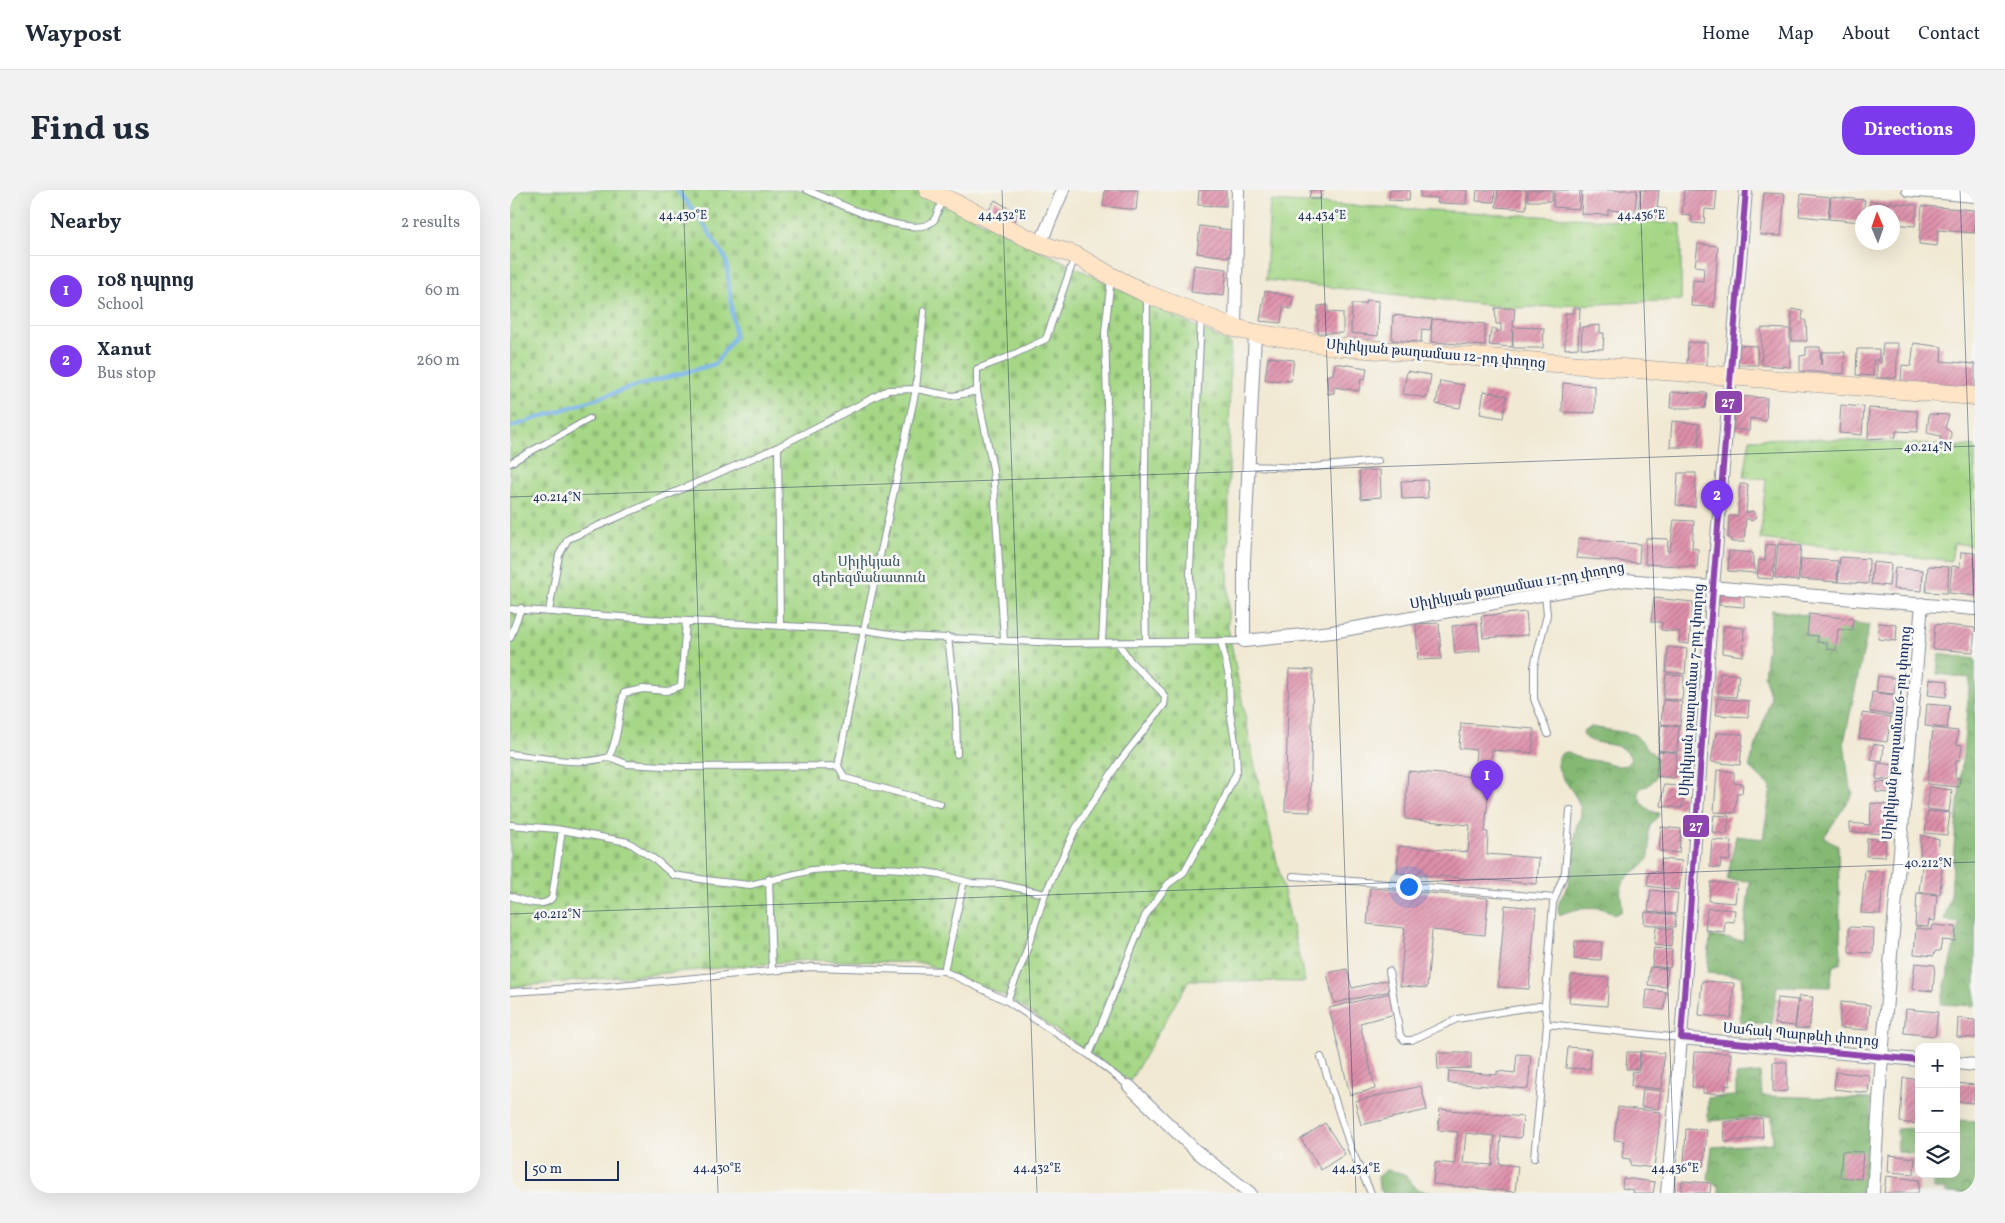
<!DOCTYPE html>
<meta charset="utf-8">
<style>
:root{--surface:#fff;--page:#f2f2f3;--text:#1f2937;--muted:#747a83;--line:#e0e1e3;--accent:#7c3aed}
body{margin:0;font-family:Vollkorn,"Noto Serif Armenian",serif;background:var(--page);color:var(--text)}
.controls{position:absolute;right:15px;bottom:15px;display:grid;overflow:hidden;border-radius:10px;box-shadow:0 5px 20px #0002}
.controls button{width:45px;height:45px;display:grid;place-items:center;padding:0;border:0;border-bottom:1px solid var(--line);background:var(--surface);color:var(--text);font:25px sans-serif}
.compass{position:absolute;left:1345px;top:15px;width:45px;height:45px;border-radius:50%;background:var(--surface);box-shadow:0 5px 20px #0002;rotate:358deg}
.scale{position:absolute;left:15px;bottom:12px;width:94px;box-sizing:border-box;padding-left:5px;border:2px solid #1b2f5e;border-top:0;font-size:14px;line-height:18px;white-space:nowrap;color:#1b2f5e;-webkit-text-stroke:4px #f6f6f2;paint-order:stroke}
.you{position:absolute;left:898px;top:696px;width:18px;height:18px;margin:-12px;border:4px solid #fff;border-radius:50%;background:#1a73e8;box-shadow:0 0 0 8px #1a73e833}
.badge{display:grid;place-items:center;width:32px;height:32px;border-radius:50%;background:var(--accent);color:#fff;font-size:16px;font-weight:700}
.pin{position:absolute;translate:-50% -41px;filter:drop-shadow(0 1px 2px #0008)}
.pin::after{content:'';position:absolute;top:26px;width:18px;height:15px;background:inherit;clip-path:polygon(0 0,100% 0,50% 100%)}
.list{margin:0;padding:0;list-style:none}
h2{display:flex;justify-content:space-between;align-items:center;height:65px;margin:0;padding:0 20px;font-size:21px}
h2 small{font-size:16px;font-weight:400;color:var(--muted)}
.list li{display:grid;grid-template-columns:32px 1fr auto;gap:15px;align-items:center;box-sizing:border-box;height:70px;padding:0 20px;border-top:1px solid var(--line)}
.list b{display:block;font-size:19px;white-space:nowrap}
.list p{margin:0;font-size:16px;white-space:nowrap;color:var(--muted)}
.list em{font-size:16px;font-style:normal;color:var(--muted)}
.icon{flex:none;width:28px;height:28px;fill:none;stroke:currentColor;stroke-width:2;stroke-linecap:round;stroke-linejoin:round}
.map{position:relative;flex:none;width:1465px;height:1003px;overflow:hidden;border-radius:20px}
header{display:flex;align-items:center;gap:30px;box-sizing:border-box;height:70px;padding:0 25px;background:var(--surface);border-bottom:1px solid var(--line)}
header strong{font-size:24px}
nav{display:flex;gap:28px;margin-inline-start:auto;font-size:18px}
.intro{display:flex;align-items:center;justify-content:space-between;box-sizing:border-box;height:120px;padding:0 30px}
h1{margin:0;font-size:35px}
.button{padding:12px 22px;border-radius:20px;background:var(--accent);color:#fff;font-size:18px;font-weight:700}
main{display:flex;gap:30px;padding:0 30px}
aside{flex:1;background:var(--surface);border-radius:20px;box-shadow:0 5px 20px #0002}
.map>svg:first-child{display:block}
</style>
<header>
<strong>Waypost</strong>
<nav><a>Home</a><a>Map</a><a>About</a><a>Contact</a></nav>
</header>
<div class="intro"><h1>Find us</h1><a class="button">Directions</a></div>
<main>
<aside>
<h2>Nearby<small>2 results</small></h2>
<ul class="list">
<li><span class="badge">1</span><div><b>108 դպրոց</b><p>School</p></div><em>60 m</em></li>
<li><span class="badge">2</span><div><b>Xanut</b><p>Bus stop</p></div><em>260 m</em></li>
</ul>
</aside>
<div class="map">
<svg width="1465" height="1003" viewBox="0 0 1465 1003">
<defs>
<pattern id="grass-tufts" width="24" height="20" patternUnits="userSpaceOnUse" patternTransform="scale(1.25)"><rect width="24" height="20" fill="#a5d786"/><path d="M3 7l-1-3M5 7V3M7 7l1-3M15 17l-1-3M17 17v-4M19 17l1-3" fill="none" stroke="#8db976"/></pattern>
<pattern id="forest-crowns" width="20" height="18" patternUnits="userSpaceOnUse" patternTransform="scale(1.25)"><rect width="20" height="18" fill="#84b873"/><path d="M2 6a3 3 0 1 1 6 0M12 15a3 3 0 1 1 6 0" fill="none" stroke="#6b9662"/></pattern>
<pattern id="cemetery-stones" width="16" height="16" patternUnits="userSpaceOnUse" patternTransform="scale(1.25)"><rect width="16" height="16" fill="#a5d786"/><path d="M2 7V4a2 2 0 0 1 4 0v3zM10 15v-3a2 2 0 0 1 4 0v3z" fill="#8db976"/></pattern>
<pattern id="building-hatch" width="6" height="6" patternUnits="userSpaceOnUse" patternTransform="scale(1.25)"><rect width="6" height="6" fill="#df90aa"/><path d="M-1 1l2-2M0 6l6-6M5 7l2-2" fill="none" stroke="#b4768e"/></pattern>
</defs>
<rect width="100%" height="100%" fill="#f6f6f2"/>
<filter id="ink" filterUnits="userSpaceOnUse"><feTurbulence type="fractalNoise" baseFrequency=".02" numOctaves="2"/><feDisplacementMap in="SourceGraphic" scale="10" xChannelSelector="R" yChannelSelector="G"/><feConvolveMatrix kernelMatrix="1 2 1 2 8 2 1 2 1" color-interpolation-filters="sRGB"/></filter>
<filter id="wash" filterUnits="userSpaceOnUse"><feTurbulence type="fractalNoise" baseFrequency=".0096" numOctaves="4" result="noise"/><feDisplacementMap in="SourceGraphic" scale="20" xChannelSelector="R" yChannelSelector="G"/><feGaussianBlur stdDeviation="1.12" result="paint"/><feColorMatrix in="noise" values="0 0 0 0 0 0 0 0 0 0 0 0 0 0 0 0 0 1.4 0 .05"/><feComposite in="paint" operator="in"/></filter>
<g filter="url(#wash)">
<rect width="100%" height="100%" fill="#f1e9d3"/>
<path fill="url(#grass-tufts)" stroke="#608372" d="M760,11l411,23v76l-166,8 -249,-28z
M1290,248l175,9v99l-21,-3 -3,18 -191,-22 6,-60 -22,-2 6,-38z"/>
<path fill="url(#forest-crowns)" stroke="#507468" d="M1262,420l97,15 -25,117 5,40 4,12 -29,43 14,9 3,117 -8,3 -3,21 -53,-1 -5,38 -32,-2 2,-46 -35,-3 3,-37 33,5 7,-60 -23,-1 9,-44 27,3 8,-51 -22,-21 22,-69 -7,-22z
M1429,464l36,5v347l-34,-2 18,-81 -15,-3 7,-25 3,-47 16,-170 -33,-4z
M1081,537l43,7 22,23 3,7 -3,13 -8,9 -6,1 -4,5c1,11 10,20 21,21 -1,6 -8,9 -10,16 -2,10 4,23 -2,31 -7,10 -20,13 -25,25 -4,10 2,18 -1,27l-5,2c-6,-1 -10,-5 -16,-6 -13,-2 -29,2 -41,7 -4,-12 4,-18 8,-28 7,-20 6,-38 9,-58 0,-5 4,-9 5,-14 2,-23 -36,-44 -19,-62l6,-1 15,7 22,3 13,4 9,-1 4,-6c-7,-21 -36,-10 -48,-24l1,-5z
M1250,883l2,23 109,3 -3,94h-149v-6l-11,-8 4,-32 61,-4 -1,-27 -64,5v-23l28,-2v-21z
M1446,930l19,1v72h-30v-4h-12v-15h23z
M1409,938v26l-21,-2 -1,-23z
M876,980l17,3 15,17 27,3h-62l-4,-5 -1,-11z"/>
<path fill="url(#cemetery-stones)" stroke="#608372" d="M0,0h407l313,153 -2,284 25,131 52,224 -116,-2 -59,101 -124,-85 -83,-33 -115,-3 -298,27z"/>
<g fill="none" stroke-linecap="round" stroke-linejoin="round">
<path stroke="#7bb5ec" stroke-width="4" d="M0,237l116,-38 89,-25 20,-28 -9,-77 -25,-39 -24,-30"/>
</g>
<g id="blocks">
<path fill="url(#building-hatch)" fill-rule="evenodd" d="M595,0h33l-2,20 -33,-4z
M689,0h27v16l-28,-1z
M801,0h13l-4,9h-11z
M880,0h20l-1,11 -20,-1z
M910,0h47l-1,14 -29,-1 1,-5 -18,-1z
M967,0h18l-1,12 -18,-1z
M988,0h29l-1,19 -30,-2z
M1018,0h24v11h-24z
M1044,0h26l-1,19 -26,-2z
M1072,0h55l-2,22 -27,-2v5l-27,-1z
M1131,0h18l-2,18 9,1 -1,10 -17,-2 1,-5 -11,-1z
M1174,0h33l-2,20 -10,-1 -1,15 -12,-1v-7l-10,-1z
M1254,3l21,1 -4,42 -21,-1z
M1291,4l29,3 -2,22 -29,-3z
M1321,7l34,3 -3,22 -33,-3z
M485,10l23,14 -6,10 -23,-14z
M1360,11l47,4 -2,21 -23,-2v-12h-23z
M1412,16l53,4v23l-37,-3 -1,16 -18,-2z
M690,36l32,4 -3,27 -32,-4z
M1188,54l20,2 -4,61 -23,-1 2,-26 10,1 1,-14 -9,-1z
M684,75l33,4 -3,27 -33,-4z
M755,101l28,6 -2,12 -8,-2 -2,16 -21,-2z
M857,110l12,1 -1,35 -27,-3 1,-29h13z
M818,115v7l15,1v20h-25v-27z
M985,118h20l-2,19 31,1 -1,20h-30v-19l-1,18 -23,-2 2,-16h6v3l4,-1v-7h-5z
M1064,118h6l-2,40 -13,1v-36h9z
M1282,119l11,2 -1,8 4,2 1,20h-15z
M883,125l92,9v22l-54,-4 1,-23 -2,11 -8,-1 -1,13 -29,-2z
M1090,135v8h4l-1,16 -22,-1 1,-21z
M1251,138l29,1v38l-28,-2z
M1178,152l19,1v22l-20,1z
M1373,153h15l-2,35h-19v-16h4z
M1404,153l28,4 -1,14 34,3v23l-74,-5 1,-17 9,1z
M1227,155l20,1 1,19h-23z
M1296,157h14l1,18 1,-13h23l-1,22 -44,-3v-15l6,-1z
M1347,159h22v11h-6v16l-17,-1z
M758,167l26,3 -3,21 -26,-1z
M825,173l32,5 -2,12 -4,-1 -2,12 -25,-4v6l-6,1 -1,-18 6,-2z
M897,181l24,4 -4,23 -24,-4z
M930,191l24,4 -4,23 -24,-4z
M1053,193l32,3v27l-33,-1z
M974,201l23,5 -4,22 -23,-4z
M1161,202l36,1 -2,15h-35z
M1227,206l30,2 -1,23 -16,-3 -1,13 -16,-2z
M1331,215l23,2 -2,28 -23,-2z
M1359,218l48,3 1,21 -22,-1v6l-28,2z
M1419,224l20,1 -4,13 6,4 -1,17h-10l1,-13 -14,-3z
M1162,231l27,3v23h-29z
M870,280l1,27 -20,2 -2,-28z
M1168,283h18l-1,34 -19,-2z
M917,290l1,18 -26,1 -1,-18z
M1230,294h8l-2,29 7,-2 3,6 -4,4 -6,-3 -2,24h-13v-4h-3l1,-22h9z
M1164,330l20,1 -2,27 6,1 -1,18 -52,-3 1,-26 22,1 -1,12h3z
M1069,348l33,4 28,2 -1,19 -63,-5z
M1256,354l10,1 -3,34 -16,-1 2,-18 6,1z
M1268,354l23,2 -3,35 -23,-3z
M1219,361l24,2v13h2v7l-27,-2z
M1451,362l14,1 -1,15h1v28l-26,-3 3,-27 8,1z
M1330,367l29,2 -1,25 -30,-2z
M1291,369l37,2 -1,21 -37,-3z
M1363,372l18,2 -2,22 -18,-2z
M1418,376l21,1 -2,26 -21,-1z
M1385,378l28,2 -1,21 -29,-2z
M1209,403l25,2v12l-25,-2z
M1144,408l39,4 -4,42 -10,-1 1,-11 -19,-2 1,-8h-11z
M1016,422l2,23 -45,3 -2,-22z
M1299,424l44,5 -1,12 -14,-2 -2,21 -9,-1v-6l-10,-1 1,-6 -11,-1z
M929,433l2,36 -23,1 -2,-36z
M967,433l3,28 -25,3 -3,-28z
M1369,433l18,2 -1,16 -18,-2z
M1425,434l40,4 -2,24 -40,-3z
M1213,436l21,2 -1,28 -21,-3z
M1158,457l19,2 -2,25 -19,-2z
M779,479l24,1 -3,142 -25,-1z
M1210,483l19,2 -3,22 -18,-1z
M1156,484l18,2 -2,24 -19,-1z
M1368,486l18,2 -2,16 -18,-2z
M1420,489l18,2 -2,16 -18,-2z
M1362,502l22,3 -2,20 -22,-3z
M1207,508l32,3 -1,16 -32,-2z
M1153,510l19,2 -2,24 -19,-2z
M1417,514l23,2 -3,22 -22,-2z
M1352,523l29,4 -4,25 -28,-4z
M951,533l73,6 -2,24 -40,-3 -7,82h3l-1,22 52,4 -2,26 -140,-11 2,-27 69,6 2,-27 -65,-6 3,-48 66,6 2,-27 -17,-2z
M1151,535l18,2 -2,25 -19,-2z
M1423,538l25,3 -2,13 6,1 -2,15h-4l-1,18h5l-1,9 -32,-3z
M1206,543l27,1 -3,31 -29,-3z
M1363,554l11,2 -2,16 -11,-2z
M1148,561l19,2 -3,25 -18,-2z
M1368,573l18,2 -2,16 -18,-2z
M1207,580l17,2v11l9,1 -1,9h-5l-2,20 -21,-1z
M1367,592l15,1 -1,10 -15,-1z
M1154,595l15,1 -1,9 6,1 -2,12 -21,-2z
M1420,597l22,3 -3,22 -22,-3z
M1361,613l20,2 -2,29 -39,-2v-9l20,2z
M1418,621l22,2 -3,22 -22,-2z
M1204,625l15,1 -2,18 -15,-2z
M1151,637l20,2 -2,24 -20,-2z
M1411,645l18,5 -1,20 -18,-2z
M1357,648l19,2 -1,17 -19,-1z
M1202,650l19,1 -1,20 -9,-1 -1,8 -10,-1z
M1151,669l21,2 -3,29 -32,-4 2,-15 11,1z
M1412,676l20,1 -2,27 -21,-2z
M1355,680l19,2 -4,42 -19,-1z
M1201,692l26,2 -2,19 -26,-2z
M860,698l118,10 -3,37 -53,-5 -5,58 -27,-2 5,-58 -38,-4z
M1141,700l27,3 -2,21 -28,-3z
M1407,703l20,2 -2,26 -6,-1 -1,7 -13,-1z
M995,715l31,3 -7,81 -31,-2z
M1197,718l28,2 -1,12 -9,-1 -1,11 -19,-2z
M1135,722l31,3 -1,12 -31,-3z
M1423,735l23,2 -1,14 -13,-1 -2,11h-5l-1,5 -20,-2 2,-26 16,2z
M1146,737l17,2 -2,18 -17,-2z
M1339,737l25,1 -1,25 -24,-1z
M1065,751l27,1 -1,18 -27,-1z
M1144,758l18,2 -2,18 -18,-2z
M1405,773l20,2 -2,26 -21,-2z
M1140,777l18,2 -2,18 -18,-2z
M837,779l5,19 35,-8 3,11 -56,12 -7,-30z
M1061,785l38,3 -2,28 -38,-3z
M1192,791l32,2 -3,35 -32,-3z
M1137,800l19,2 -2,18 -19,-2z
M880,803l5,21 -35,9 15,66 -25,6 -21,-87z
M1289,806l14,1 -4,32 -14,-1z
M1267,808l21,2 -3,26 -20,-2z
M1331,812l29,3 -2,25 -29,-2z
M1396,819l32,3 -3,24 -31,-3z
M1448,828l17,2v18l-18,-1z
M1058,857l23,2 -1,20 -24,-1z
M1131,861l23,2 -2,36 -31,-3 1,-14 7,-1z
M1117,862h13l-2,17h-12z
M1184,862l37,1 -1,33 -5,-1v9l-22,-1v-5l-11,-1z
M927,863h34v15l-33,1z
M1007,864l14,1 -3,34 -80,-6 1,-12 48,4v-4l18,2z
M1263,872h14v29l-14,1z
M1326,882l34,3 -2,18 -34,-4z
M1393,888l16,1 -1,45 -18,-2z
M1446,893l19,2 -2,18 -17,-2z
M911,896l6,24 -66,15 -6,-24z
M1133,899l18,2 -3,18 -17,-2z
M1108,917l43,5 -7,56 -24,-3v-6l-8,-1 2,-17 -10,-1z
M930,919l83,8 -2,21 -20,-2 -2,28 19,2 -3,26 -82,-8 2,-22 20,2 3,-32 -20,-2zM956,943l29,3 -3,29 -29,-2z
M1252,928l1,19 -38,5 -1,-20z
M815,933l20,31 -24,16 -20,-31z
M1176,939l21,1 -3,36 -20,-1z
M1332,961l21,1 -2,27 -21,-2z
M1379,965l26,3 -1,16 -26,-2z
M1376,986l33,4 -1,13h-34z
M1113,988l32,4 -2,11h-20l1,-3 -12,-2z
M1172,991l29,2 -1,10h-29z"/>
</g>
</g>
<g filter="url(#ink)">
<use href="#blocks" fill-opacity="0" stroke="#868c98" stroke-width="1"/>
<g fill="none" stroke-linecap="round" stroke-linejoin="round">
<g stroke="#868c98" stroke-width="8">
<path id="service" d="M297,0c23,9 108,53 127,30 4,-6 6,-16 8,-22
M414,121l-8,78 -52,241 -26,136 7,12 95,26
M467,201l16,78 11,171
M268,257l2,179
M0,273l79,-44
M738,276l55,2 75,-7
M1035,404l2,21 -13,51v33l14,35
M0,419l139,10 215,11 40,6 155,7 185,-2
M39,421l10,-56 9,-16 210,-92 110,-57 28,-1 37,7 24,-5v-22l29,-11 40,-19 29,-83
M438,447l8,72 1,45
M0,448l11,-30
M681,451l-1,-71 11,-254
M592,452l4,-74 2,-130 -3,-106 6,-54
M636,452l-2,-79 3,-267
M0,564c33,3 67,13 99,3 10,-20 9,-42 15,-64l19,-4 24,2 14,-5 5,-65
M99,567l18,7 54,3 157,-1
M1060,620l-5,62 -12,31 -8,102 2,19 134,14
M0,635l46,4 72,13 29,19 16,14 41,6 36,4 62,-15 47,-3 45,2 35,5 33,9 28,1 45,10
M783,686l262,22
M259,689l3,92
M0,706c13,5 32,13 42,2l10,-68
M434,781l20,-90
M879,781l11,64 4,5h8l45,-21 88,-14
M0,802l98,-6 204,-19 132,4 63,30 82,54 40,31
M497,811l16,-40 22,-67 31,-66 43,-66 45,-57 1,-7 -3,-6 -31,-30 -13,-19
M579,865l56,-139 23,-32 16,-12 39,-71 14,-30 -1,-23 -6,-37 -1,-34 -8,-36
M811,867l30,92 20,44
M1024,968l13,-134"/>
</g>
<g stroke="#868c98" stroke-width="14">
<path id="minor" d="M1398,0l67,6
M530,54l23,-54
M725,138l3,-138
M745,143l-11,228v80l88,-9 293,-52 350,29
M1171,848l238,22
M1446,873l19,2
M619,896l67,65 54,42
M1157,1003l14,-155 32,-451 33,-397
M1363,1003l9,-137 40,-452"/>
</g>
<g stroke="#868c98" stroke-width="19">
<path id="secondary" d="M418,0l112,54 35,11 36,21 36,18 88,34 20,5 85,14 390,29 245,20"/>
</g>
<use href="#service" stroke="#fff" stroke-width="6"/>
<use href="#minor" stroke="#fff" stroke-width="12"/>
<use href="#secondary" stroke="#ffe4c6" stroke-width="18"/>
<g stroke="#f6f6f2" stroke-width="10">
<path id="bus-1" d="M1171,848l32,-451 33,-397
M1171,848l238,22"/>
</g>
<use href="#bus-1" stroke="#8e44ad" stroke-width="6"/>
</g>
</g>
<path fill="none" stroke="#1b2f5e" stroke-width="1" stroke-opacity="0.45" d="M173,0l35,1003M492,0l35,1003M811,0l35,1003M1130,0l35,1003M1450,0l15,442M0,307l1465,-51M0,724l1465,-52"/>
<g text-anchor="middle" stroke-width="5" stroke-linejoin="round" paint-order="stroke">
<g font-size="14" fill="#1b2f5e" stroke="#f6f6f2">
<text transform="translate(926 163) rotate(5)" y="5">Սիլիկյան թաղամաս 12-րդ փողոց</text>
<text transform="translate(1007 395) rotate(-10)" y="5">Սիլիկյան թաղամաս 11-րդ փողոց</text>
<text transform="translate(1181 500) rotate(-86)" y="5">Սիլիկյան թաղամաս 7-րդ փողոց</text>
<text transform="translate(1386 543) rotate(-85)" y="5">Սիլիկյան թաղամաս 6-րդ փողոց</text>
<text transform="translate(1291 844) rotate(5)" y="5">Սահակ Պարթևի փողոց</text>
</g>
<g font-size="14" fill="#3e5968" stroke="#f6f6f2">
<text x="359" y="376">Սիլիկյան<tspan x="359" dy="16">գերեզմանատուն</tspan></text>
</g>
</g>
<g font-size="12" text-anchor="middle" fill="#1b2f5e" stroke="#f6f6f2" stroke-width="5" stroke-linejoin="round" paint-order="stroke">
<text x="173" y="29">44.430°E</text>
<text x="492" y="29">44.432°E</text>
<text x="812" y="29">44.434°E</text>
<text x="1131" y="29">44.436°E</text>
<text x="1418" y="261">40.214°N</text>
<text x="47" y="311">40.214°N</text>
<text x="1418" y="677">40.212°N</text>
<text x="47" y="728">40.212°N</text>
<text x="207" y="982">44.430°E</text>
<text x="527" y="982">44.432°E</text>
<text x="846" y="982">44.434°E</text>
<text x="1165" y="982">44.436°E</text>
</g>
<g stroke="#f6f6f2" stroke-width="2">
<rect x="1204" y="200" width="29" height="24" rx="5" fill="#8e44ad"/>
<rect x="1172" y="624" width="28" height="24" rx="5" fill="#8e44ad"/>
</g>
<g font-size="14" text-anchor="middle" font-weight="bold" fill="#fff">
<text x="1218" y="217">27</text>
<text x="1186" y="641">27</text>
</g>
</svg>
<div class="controls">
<button>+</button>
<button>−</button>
<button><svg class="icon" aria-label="layers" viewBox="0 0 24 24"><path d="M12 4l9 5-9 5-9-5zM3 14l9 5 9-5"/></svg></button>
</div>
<svg class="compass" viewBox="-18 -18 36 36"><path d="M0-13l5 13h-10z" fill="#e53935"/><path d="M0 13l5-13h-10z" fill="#747a83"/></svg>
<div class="scale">50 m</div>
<div class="you"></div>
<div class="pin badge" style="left:977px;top:611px">1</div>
<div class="pin badge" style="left:1207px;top:331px">2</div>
</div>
</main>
